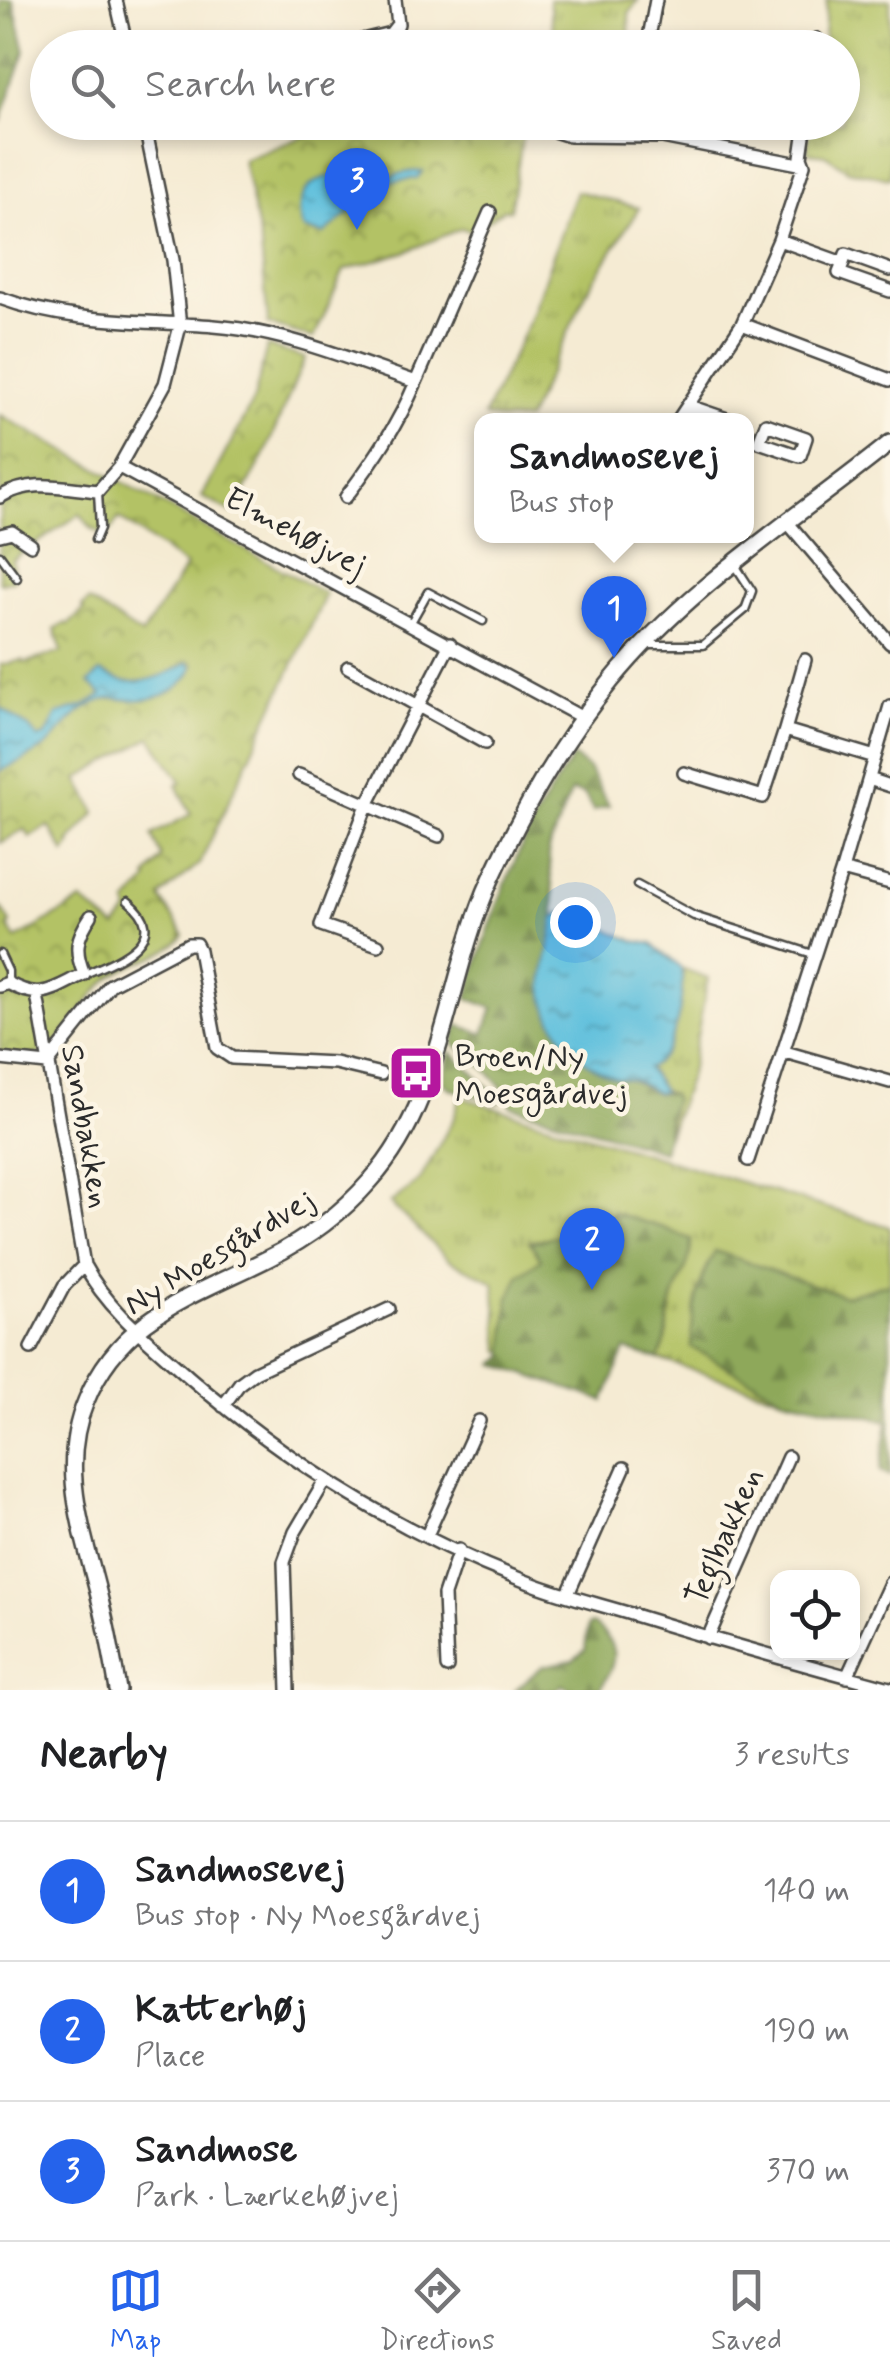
<!DOCTYPE html>
<meta charset="utf-8">
<style>
:root{--surface:#fff;--page:#f6f6f6;--text:#202124;--muted:#757577;--line:#e0e0e0;--accent:#2563eb}
body{margin:0;font-family:Mynerve,sans-serif;background:var(--page);color:var(--text)}
.controls{position:absolute;right:30px;bottom:30px;display:grid;overflow:hidden;border-radius:20px;box-shadow:0 5px 15px #0003}
.controls button{width:90px;height:90px;display:grid;place-items:center;padding:0;border:0;border-bottom:2px solid var(--line);background:var(--surface);color:var(--text);font:50px sans-serif}
.you{position:absolute;left:575px;top:922px;width:35px;height:35px;margin:-25px;border:8px solid #fff;border-radius:50%;background:#1a73e8;box-shadow:0 0 0 15px #1a73e833}
.badge{display:grid;place-items:center;width:65px;height:65px;border-radius:50%;background:var(--accent);color:#fff;font-size:32px;font-weight:700}
.pin{position:absolute;translate:-50% -82px;filter:drop-shadow(0 2px 5px #0008)}
.pin::after{content:'';position:absolute;top:52px;width:35px;height:30px;background:inherit;clip-path:polygon(0 0,100% 0,50% 100%)}
.popup{position:absolute;left:474px;top:413px;width:280px;height:130px;box-sizing:border-box;display:grid;place-content:center;border-radius:20px;background:var(--surface);filter:drop-shadow(0 2px 8px #0005);font-size:32px;white-space:nowrap;color:var(--muted)}
.popup b{font-size:38px;color:var(--text)}
.popup::after{content:'';position:absolute;left:50%;top:100%;margin-left:-20px;border:20px solid transparent;border-top-color:var(--surface)}
.list{margin:0;padding:0;list-style:none}
h2{display:flex;justify-content:space-between;align-items:center;height:130px;margin:0;padding:0 40px;font-size:42px}
h2 small{font-size:32px;font-weight:400;color:var(--muted)}
.list li{display:grid;grid-template-columns:65px 1fr auto;gap:30px;align-items:center;box-sizing:border-box;height:140px;padding:0 40px;border-top:2px solid var(--line)}
.list b{display:block;font-size:38px;white-space:nowrap}
.list p{margin:0;font-size:32px;white-space:nowrap;color:var(--muted)}
.list em{font-size:32px;font-style:normal;color:var(--muted)}
.icon{flex:none;width:55px;height:55px;fill:none;stroke:currentColor;stroke-width:2;stroke-linecap:round;stroke-linejoin:round}
.map{position:relative;flex:none;width:890px;height:1690px;overflow:hidden}
.search{position:absolute;background:var(--surface);box-shadow:0 5px 15px #0003;left:30px;right:30px;top:30px;height:110px;display:flex;align-items:center;gap:25px;box-sizing:border-box;padding:0 35px;border-radius:55px;color:var(--muted);font-size:38px}
.sheet{height:550px;background:var(--surface)}
nav{display:flex;justify-content:space-around;align-items:center;box-sizing:border-box;height:140px;border-top:2px solid var(--line);background:var(--surface);font-size:28px;color:var(--muted)}
nav a{display:grid;justify-items:center;gap:5px}
nav .on{color:var(--accent)}
.map>svg:first-child{display:block}
</style>
<div class="map">
<svg width="890" height="1690" viewBox="0 0 890 1690">
<defs>
<pattern id="grass-tufts" width="24" height="20" patternUnits="userSpaceOnUse" patternTransform="scale(2.5)"><rect width="24" height="20" fill="#b3c265"/><path d="M3 7l-1-3M5 7V3M7 7l1-3M15 17l-1-3M17 17v-4M19 17l1-3" fill="none" stroke="#929e53"/></pattern>
<pattern id="forest-firs" width="22" height="20" patternUnits="userSpaceOnUse" patternTransform="scale(2.5)"><rect width="22" height="20" fill="#8ea85a"/><path d="M5 1l3.5 6h-7zM16 11l3.5 6h-7z" fill="#74894b"/></pattern>
<pattern id="park-crowns" width="20" height="18" patternUnits="userSpaceOnUse" patternTransform="scale(2.5)"><rect width="20" height="18" fill="#b3c265"/><path d="M2 6a3 3 0 1 1 6 0M12 15a3 3 0 1 1 6 0" fill="none" stroke="#929e53"/></pattern>
<pattern id="water-ripples" width="26" height="14" patternUnits="userSpaceOnUse" patternTransform="scale(2.5)"><rect width="26" height="14" fill="#5fc0dd"/><path d="M2 4q2-2 4 0t4 0M15 11q2-2 4 0t4 0" fill="none" stroke="#4f9cb3"/></pattern>
</defs>
<rect width="100%" height="100%" fill="#fcf5e5"/>
<filter id="ink" filterUnits="userSpaceOnUse"><feTurbulence type="fractalNoise" baseFrequency=".01" numOctaves="2"/><feDisplacementMap in="SourceGraphic" scale="20" xChannelSelector="R" yChannelSelector="G"/><feConvolveMatrix kernelMatrix="1 2 1 2 8 2 1 2 1" color-interpolation-filters="sRGB"/></filter>
<filter id="wash" filterUnits="userSpaceOnUse"><feTurbulence type="fractalNoise" baseFrequency=".0048" numOctaves="4" result="noise"/><feDisplacementMap in="SourceGraphic" scale="40" xChannelSelector="R" yChannelSelector="G"/><feGaussianBlur stdDeviation="2.25" result="paint"/><feColorMatrix in="noise" values="0 0 0 0 0 0 0 0 0 0 0 0 0 0 0 0 0 1.4 0 .05"/><feComposite in="paint" operator="in"/></filter>
<g filter="url(#wash)">
<rect width="100%" height="100%" fill="#f5ebd3"/>
<path fill="url(#grass-tufts)" stroke="#6f7648" stroke-width="2.5" d="M549,0h89l-9,13v22l-76,-5z
M827,0h63v178l-42,-8 -23,-15 -18,-3 4,-29 31,-1v-74l-19,-1z
M576,191l63,17 -52,83 -60,129h-26l-17,-4 45,-94z
M681,968l27,10 -18,96 -22,62 3,-42 -8,-3 -16,-24 36,-93z
M460,1097l430,130v56l-46,13 -129,-45 -24,95 93,52 -126,-39c11,-20 8,-27 12,-48 5,-25 22,-45 21,-72l-77,-26 -23,16 -60,12 10,18 -32,39 -4,53h-5l-6,-69 -45,-22 -59,-57 30,-23 34,-62z"/>
<path fill="url(#forest-firs)" stroke="#5c6a42" stroke-width="2.5" d="M0,0h13l12,51 -25,72z
M573,757l16,12 20,37 -16,5 -8,-16 -14,-4 -23,59 6,52v32l-11,53 4,18 24,44 45,29h11l30,15 14,1 3,6c-9,16 -5,34 -11,51l-152,-45c-7,-24 -38,-49 -58,-62l5,-19 26,9 9,-26 -26,-10c25,-84 54,-169 106,-241z
M450,1051l51,48 -1,4 -49,-14 -9,-7z
M614,1213l50,15 27,12c1,26 -17,46 -21,71 -4,19 -2,30 -12,48l-33,-9 -21,51 -109,-37 9,-7 5,-59 10,-22 22,-17 -11,-17 62,-14z
M715,1251l129,45 46,-13v193l-10,-5 8,-50 -104,-23 -93,-51c1,-37 6,-63 24,-96z
M593,1624c27,20 25,38 7,65l-27,1 -11,-5 -7,5h-40l28,-24 30,-6 12,-10 3,-25z"/>
<path fill="url(#park-crowns)" stroke="#6f7648" stroke-width="2.5" d="M357,123h168l-15,87 -6,-1 -32,23 -10,-4 -57,24 -61,18 -30,68 -46,-14 -7,-78 -18,-86 56,-22z
M267,346l38,12 -42,100 -30,55 -31,-16 52,-98z
M0,415l326,179 -126,269 -40,34 24,38c-20,25 -50,24 -74,43 -26,21 -40,62 -71,76 -10,5 -27,1 -39,0v-144l2,-2 9,15 -3,3 8,13 66,-38 34,27 13,-17 -2,-7 22,-25 -2,-2 15,-20 -10,-22 39,-21 -14,-29 5,-2 -31,-46 -73,42 18,33 -27,31 2,2 -6,8 -16,-27 -19,11 -5,-8 -25,14v-178l23,-5 1,3 38,-11 -7,-23 11,-6 2,2 16,-15 -2,-3 7,-6 53,34 44,-69 -67,-48 -12,18 -16,-8 -11,-14 -68,46 2,20 -14,3z"/>
<path fill="url(#water-ripples)" stroke="#457684" stroke-width="2.5" d="M423,171l-6,7 -26,4 -24,8 -9,16 -34,28 -20,-4c-13,-26 3,-55 35,-54 11,0 18,9 29,7 19,-4 36,-13 55,-12z
M188,662l5,4c-6,22 -35,34 -57,34 -8,1 -17,-2 -24,-2 -29,4 -45,27 -63,46 -12,11 -34,19 -49,27v-64l28,20 10,11 8,-2 11,-22 27,-8 18,-11 -13,-12 11,-11c8,2 16,8 24,9 21,4 47,-8 64,-19z
M561,913l15,3 59,25 17,3 29,24c5,26 -6,91 -34,100l16,23 -6,2c-9,-5 -18,-12 -28,-14 -5,-1 -11,0 -15,-2 -35,-12 -68,-52 -71,-89 -1,-24 11,-46 11,-70z"/>
</g>
<g filter="url(#ink)">
<g fill="none" stroke-linecap="round" stroke-linejoin="round">
<g stroke="#494844" stroke-width="11">
<path id="service" d="M95,540l5,-12 -2,-36
M0,555l17,23
M410,624l18,-32 55,29
M649,645h54l42,-35 7,-19 -17,-26
M637,885l57,31 122,39
M0,954l8,17v10
M85,974c33,-14 89,-36 43,-73"/>
</g>
<g stroke="#494844" stroke-width="16">
<path id="minor" d="M116,0l11,48
M329,48l62,-15 7,-9 -3,-24
M647,48l9,-48
M816,48l1,-9
M144,122l29,138 7,66 -15,58 -46,83 464,251
M535,125l34,11 93,1 142,28 -25,75 -37,84 -64,96
M804,165l-3,-8 5,-35
M779,240l64,23
M843,263l-4,10 51,18
M843,263l3,-9 44,16
M0,298c70,26 141,22 214,28 69,5 138,34 202,56l74,-170
M742,324l148,56
M689,406l41,14
M766,424l40,14 -6,18 -41,-14z
M0,497c33,-19 62,-9 98,-6l21,-24
M346,497c28,-37 52,-72 70,-115
M788,523l102,120
M0,535l12,-3 19,13
M805,660l-20,70 90,27
M348,667l137,76
M684,773l79,24 22,-67
M299,775l140,61
M869,779l21,7
M842,870l48,13
M378,945l-57,-20 46,-120 83,-161
M0,986l8,-3c33,19 44,6 76,-9 -10,-24 -8,-36 7,-58
M37,995l47,270c24,45 67,78 104,111 100,87 213,157 337,205 35,14 73,23 109,34 85,26 170,50 256,73
M785,1052l105,30
M0,1059l47,5 63,-79 78,-41h8l3,6 18,98 15,10 103,5 46,11
M748,1160l94,-290 48,-164
M31,1348l33,-62 20,-21
M223,1406l17,-23 15,-11 134,-63
M427,1535l52,-114
M568,1594l56,-126
M708,1638l80,-181
M447,1667l-3,-72 15,-45
M847,1677l43,-94
M288,1690l-4,-128 11,-30 30,-51"/>
</g>
<g stroke="#494844" stroke-width="20">
<path id="tertiary" d="M118,1690c-5,-29 -10,-58 -17,-86 -16,-68 -44,-134 -15,-203 34,-85 108,-105 183,-143 38,-19 73,-45 101,-77 75,-83 76,-204 121,-302 32,-70 71,-138 120,-198 77,-95 185,-162 279,-238"/>
</g>
<use href="#service" stroke="#fff" stroke-width="6"/>
<use href="#minor" stroke="#fff" stroke-width="11"/>
<use href="#tertiary" stroke="#fff" stroke-width="15"/>
</g>
</g>
<defs>
<g id="bus-square" transform="scale(2.875)"><rect x="-9" y="-9" width="18" height="18" rx="4" fill="#b5179e" stroke="#fcf5e5"/><path d="M-5-6H5V4H4V6H2V4H-2V6H-4V4H-5ZM-3.5-4V0h7V-4ZM-3.5 1.2v1.5H-2V1.2ZM2 1.2v1.5H3.5V1.2Z" fill="#fff"/></g>
</defs>
<g fill-rule="evenodd">
<use href="#bus-square" x="416" y="1073"/>
</g>
<g text-anchor="middle" stroke-width="9" stroke-linejoin="round" paint-order="stroke">
<g font-size="32" fill="#2b2b2b" stroke="#fcf5e5">
<text transform="translate(296 531) rotate(28)" y="11">Elmehøjvej</text>
<text transform="translate(87 1126) rotate(80)" y="11">Sandbakken</text>
<text transform="translate(219 1251) rotate(-31)" y="11">Ny Moesgårdvej</text>
<text transform="translate(723 1536) rotate(-66)" y="11">Teglbakken</text>
</g>
<g font-size="32" fill="#2b2b2b" stroke="#fcf5e5" text-anchor="start">
<text x="455" y="1066">Broen/Ny<tspan x="455" dy="37">Moesgårdvej</tspan></text>
</g>
</g>
</svg>
<div class="controls">
<button><svg class="icon" aria-label="locate" viewBox="0 0 24 24"><circle cx="12" cy="12" r="6"/><path d="M12 2v4M12 18v4M2 12h4M18 12h4"/></svg></button>
</div>
<div class="you"></div>
<div class="pin badge" style="left:614px;top:658px">1</div>
<div class="popup"><b>Sandmosevej</b>Bus stop</div>
<div class="pin badge" style="left:592px;top:1290px">2</div>
<div class="pin badge" style="left:357px;top:230px">3</div>
<div class="search"><svg class="icon" aria-label="search" viewBox="0 0 24 24"><circle cx="10" cy="10" r="6"/><path d="M15 15l6 6"/></svg>Search here</div>
</div>
<section class="sheet">
<h2>Nearby<small>3 results</small></h2>
<ul class="list">
<li><span class="badge">1</span><div><b>Sandmosevej</b><p>Bus stop · Ny Moesgårdvej</p></div><em>140 m</em></li>
<li><span class="badge">2</span><div><b>Katterhøj</b><p>Place</p></div><em>190 m</em></li>
<li><span class="badge">3</span><div><b>Sandmose</b><p>Park · Lærkehøjvej</p></div><em>370 m</em></li>
</ul>
</section>
<nav>
<a class="on"><svg class="icon" aria-label="map" viewBox="0 0 24 24"><path d="M3 6l6-2 6 2 6-2v14l-6 2-6-2-6 2zM9 4v14M15 6v14"/></svg>Map</a>
<a><svg class="icon" aria-label="directions" viewBox="0 0 24 24"><path d="M12 3l9 9-9 9-9-9zM9 14v-3h6M13 9l2 2-2 2"/></svg>Directions</a>
<a><svg class="icon" aria-label="saved" viewBox="0 0 24 24"><path d="M7 4h10v16l-5-4-5 4z"/></svg>Saved</a>
</nav>
